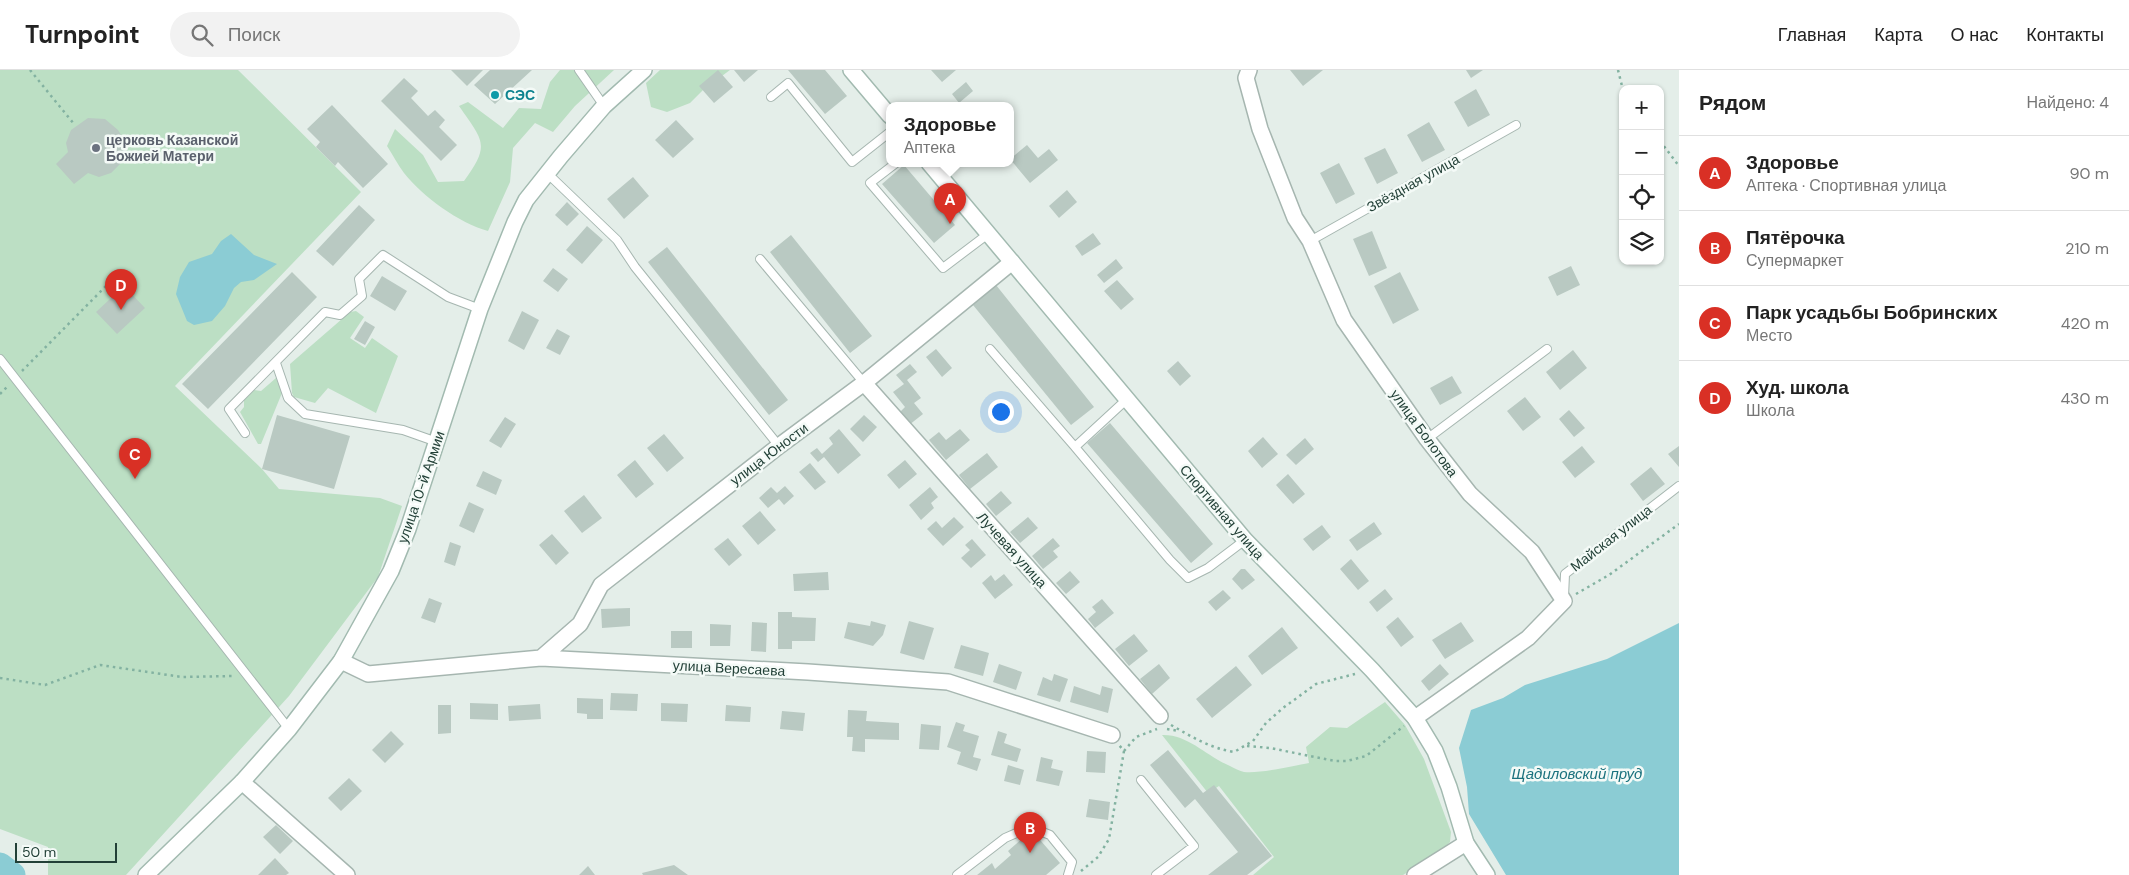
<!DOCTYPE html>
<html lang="ru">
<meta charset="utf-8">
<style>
:root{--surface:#fff;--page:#f2f2f2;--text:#222;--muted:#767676;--line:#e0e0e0;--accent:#d93025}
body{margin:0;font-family:"DM Sans",sans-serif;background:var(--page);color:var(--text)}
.controls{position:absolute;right:15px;top:15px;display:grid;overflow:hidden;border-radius:10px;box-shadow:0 1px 4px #0004}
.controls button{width:45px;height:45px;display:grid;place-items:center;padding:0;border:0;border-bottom:1px solid var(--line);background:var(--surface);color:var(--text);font:25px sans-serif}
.scale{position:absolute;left:15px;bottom:12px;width:102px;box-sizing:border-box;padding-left:5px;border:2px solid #224037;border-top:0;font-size:14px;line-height:18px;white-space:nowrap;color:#224037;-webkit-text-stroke:4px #f4faf7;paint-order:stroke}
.you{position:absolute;left:1000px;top:341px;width:18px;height:18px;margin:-12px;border:4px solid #fff;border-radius:50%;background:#1a73e8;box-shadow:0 0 0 8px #1a73e833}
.badge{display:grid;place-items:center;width:32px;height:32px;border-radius:50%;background:var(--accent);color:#fff;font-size:16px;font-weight:700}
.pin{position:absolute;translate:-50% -41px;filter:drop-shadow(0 1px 2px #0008)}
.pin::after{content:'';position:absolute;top:26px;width:18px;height:15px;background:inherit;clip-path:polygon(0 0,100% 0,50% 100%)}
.popup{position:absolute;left:886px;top:32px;width:128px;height:65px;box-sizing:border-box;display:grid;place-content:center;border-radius:10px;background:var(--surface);filter:drop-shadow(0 1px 4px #0005);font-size:16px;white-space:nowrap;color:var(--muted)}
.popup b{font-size:19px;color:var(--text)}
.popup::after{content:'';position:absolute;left:50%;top:100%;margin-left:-10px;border:10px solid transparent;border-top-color:var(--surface)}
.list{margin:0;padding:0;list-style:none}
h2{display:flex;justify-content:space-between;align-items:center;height:65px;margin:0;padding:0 20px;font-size:21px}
h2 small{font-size:16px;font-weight:400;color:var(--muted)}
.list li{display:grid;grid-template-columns:32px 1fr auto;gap:15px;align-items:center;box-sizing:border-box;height:75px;padding:0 20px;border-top:1px solid var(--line)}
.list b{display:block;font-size:19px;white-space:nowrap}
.list p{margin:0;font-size:16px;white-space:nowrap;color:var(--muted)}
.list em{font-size:16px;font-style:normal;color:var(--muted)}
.icon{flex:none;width:28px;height:28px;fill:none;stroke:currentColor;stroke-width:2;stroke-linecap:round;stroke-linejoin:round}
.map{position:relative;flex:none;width:1679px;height:805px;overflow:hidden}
header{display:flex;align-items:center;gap:30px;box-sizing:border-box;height:70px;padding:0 25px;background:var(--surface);border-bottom:1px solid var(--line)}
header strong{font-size:24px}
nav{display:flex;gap:28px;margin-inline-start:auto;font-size:18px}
.search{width:350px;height:45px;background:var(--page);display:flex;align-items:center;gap:12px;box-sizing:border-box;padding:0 18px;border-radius:28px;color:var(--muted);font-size:19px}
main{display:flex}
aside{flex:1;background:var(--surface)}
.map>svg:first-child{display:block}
</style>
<header>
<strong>Turnpoint</strong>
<div class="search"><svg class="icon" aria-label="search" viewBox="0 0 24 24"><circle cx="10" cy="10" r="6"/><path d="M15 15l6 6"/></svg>Поиск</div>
<nav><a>Главная</a><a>Карта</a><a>О нас</a><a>Контакты</a></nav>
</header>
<main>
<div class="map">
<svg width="1679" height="805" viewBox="0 0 1679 805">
<rect width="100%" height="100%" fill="#e4eee9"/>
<path fill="#bcdfc4" d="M0,0h238l123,122 -186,194 87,83 17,20 101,9 22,8 -24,71 -89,119 -163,179h-78v-28l-48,-18z
M560,0h54l-39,36 -22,26 -18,-9 -22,25 -3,34 -22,49c-29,-8 -65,-34 -84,-58 -6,-8 -11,-18 -17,-27l8,-17 28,26 15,27 26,-1c27,-37 19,-40 -5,-75l9,-4 35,26 16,-20 22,1 9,-27z
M660,0h70l-27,20 -13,13 -23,9 -16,-5 -5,-24z
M356,241l8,6 -14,21 15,10 7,-10 26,18 -22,57 -48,-25 -13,15 -21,-6 -2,-4 -2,-29 60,-52z
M276,308l6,15 -21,51h-3l-18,-32 4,-5v-8l10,-9 7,1z
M1385,632l20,23 19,34 27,73 -1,10 -10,10 -37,23h-150l21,-18 -55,-71 -11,7 -46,-58c26,-1 44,21 68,31 4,2 10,5 14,6 15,2 49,-6 65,-9l-3,-16 24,-20 17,1z"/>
<path fill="#8bccd4" d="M231,164l23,21 23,9 -23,16 -13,2 -7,6 -9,18 -13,15 -18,4 -7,-4 -11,-27 4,-17 9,-15 23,-8 9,-13z
M1679,553v252h-173l-37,-61 -2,-27 -8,-39 12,-38 32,-12 22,-13 82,-26z"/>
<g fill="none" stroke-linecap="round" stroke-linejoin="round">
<path stroke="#8bccd4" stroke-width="25" d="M0,795l13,10"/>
</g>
<path fill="#b9c9c2" d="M451,0h32l-16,16z
M490,0h42l-37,34 -21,-19z
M718,0l15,17 -19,16 -15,-17z
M734,0h24l-14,12z
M788,0h37l22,26 -22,18z
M931,0h25l-14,12z
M1290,0h33l-20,16z
M1466,0h17l-12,8z
M404,8l14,13 -7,7 17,18 7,-6 10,10 -6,7 18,18 -16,16 -60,-60z
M966,12l7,9 -14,12 -7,-9z
M1476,19l14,26 -22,12 -14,-25z
M332,35l56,59 -25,24 -25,-26 -3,4 -19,-19 4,-5 -13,-13z
M88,48l17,1 13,11 5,8 3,14 -6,12 -9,9 -12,4 -11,-4 -14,11 -18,-20 12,-12 -2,-9 5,-13z
M676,50l18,19 -21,19 -18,-18z
M1429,52l16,28 -23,12 -15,-27z
M1027,75l11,13 11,-9 9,11 -28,23 -20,-24z
M1385,78l13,25 -21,11 -13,-26z
M1339,93l16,31 -19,10 -16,-31z
M904,95l51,60 -21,18 -52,-59z
M633,107l16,19 -25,23 -17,-20z
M1067,120l10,12 -18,16 -10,-12z
M567,132l12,12 -12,12 -12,-11z
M359,135l16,15 -42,46 -17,-15z
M587,156l16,14 -21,24 -16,-14z
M1372,161l15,37 -18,8 -16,-37z
M1093,163l8,11 -19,12 -7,-10z
M791,165l81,101 -22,17 -80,-101z
M667,177l121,153 -19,15 -121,-153z
M1116,189l7,9 -19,15 -7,-8z
M1571,196l9,19 -23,11 -9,-19z
M553,198l15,11 -10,13 -15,-11z
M292,202l25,25 -109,112 -26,-25z
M1400,202l19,38 -26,14 -19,-38z
M382,206l25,15 -12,20 -25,-15z
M1117,210l17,19 -13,11 -17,-19z
M996,215l98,122 -23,18 -98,-120z
M124,216l21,22 -28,26 -21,-22z
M522,241l17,9 -15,30 -16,-9z
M365,251l10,6 -10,18 -11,-6z
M557,259l13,7 -10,19 -14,-7z
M936,279l16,19 -10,9 -16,-20z
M1573,280l14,18 -27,22 -14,-18z
M1178,291l13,15 -11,10 -13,-15z
M910,294l7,8 -10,8 14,18 -7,5 9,11 -14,11 -10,-12 6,-6 -12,-15 11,-8 -8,-9z
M1452,306l10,17 -22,12 -10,-17z
M1525,327l16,20 -18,14 -16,-20z
M1569,340l16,18 -11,9 -15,-18z
M277,345l73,21 -16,53 -72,-20z
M864,345l13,12 -14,15 -13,-13z
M505,347l11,7 -15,24 -12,-7z
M1110,353l103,121 -22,19 -104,-120z
M839,359l22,26 -23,19 -14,-17 -6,5 -8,-9 7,-5 5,6 11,-10 -4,-6z
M960,359l10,11 -24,20 -17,-20 10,-8 7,8z
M664,364l20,24 -17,14 -20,-24z
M1263,367l15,17 -16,14 -14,-17z
M1305,368l9,11 -18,16 -10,-10z
M1582,376l13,16 -20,16 -13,-16z
M1679,376v21l-11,-13z
M987,383l11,14 -28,22 -11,-14z
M635,390l19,24 -18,14 -19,-23z
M905,390l12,14 -18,15 -12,-14z
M810,393l16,19 -11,8 -16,-18z
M1651,397l14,17 -22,17 -13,-17z
M483,401l19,9 -6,15 -20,-9z
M1288,404l17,20 -12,10 -17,-19z
M785,416l9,10 -10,9 -5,-6 -11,9 -9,-10 12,-11 6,6z
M930,417l8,10 -7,6 3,5 -13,12 -12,-15z
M1001,421l11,12 -16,13 -10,-12z
M584,425l18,23 -20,15 -18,-22z
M469,432l15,7 -10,24 -15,-7z
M760,441l16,19 -18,15 -16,-19z
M954,447l10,10 -21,19 -16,-17 9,-8 6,7z
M1028,447l10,11 -18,15 -10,-11z
M1374,452l8,12 -25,17 -8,-11z
M1322,455l9,12 -18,14 -10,-12z
M552,464l17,19 -13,12 -17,-20z
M728,468l14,17 -13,11 -15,-17z
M1053,468l7,8 -7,5 5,6 -15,12 -11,-13z
M972,469l14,16 -15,13 -10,-10 9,-8 -5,-5z
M450,472l11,4 -6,20 -11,-4z
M1351,489l18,22 -11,9 -18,-21z
M1241,499h4l10,11 -13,10 -10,-11z
M1070,501l10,11 -14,12 -10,-11z
M828,502l1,18 -35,1 -1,-17z
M1004,504l9,11 -18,14 -13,-16 9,-8 4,6z
M1385,519l8,10 -16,13 -8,-10z
M1223,520l8,8 -15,13 -8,-9z
M429,528l13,5 -7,20 -14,-5z
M1102,529l12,14 -19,15 -7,-9 8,-7 -4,-5z
M630,538v18l-28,2 -1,-19z
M778,542h14v5l24,1 -1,23h-23v8h-14z
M1398,547l16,20 -13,10 -15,-20z
M871,551l15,4 -3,10 -10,11 -29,-8 4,-16 22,4z
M909,551l25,7 -10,32 -24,-7z
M752,552l15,1 -1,29 -15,-1z
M1461,552l13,19 -29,18 -13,-19z
M710,554l21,1 -1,21h-20z
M1282,557l16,21 -36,27 -14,-19z
M671,561h21v17h-21z
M1134,564l14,17 -19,15 -14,-17z
M961,575l28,8 -6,23 -29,-8z
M999,594l23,8 -6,18 -23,-8z
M1159,594l11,14 -18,16 -12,-15z
M1440,594l9,10 -20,17 -8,-10z
M1236,596l16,19 -40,33 -16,-19z
M1054,604l14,5 -8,23 -23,-7 6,-18 9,4z
M1074,616l26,9 2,-9 11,3 -5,24 -38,-11z
M611,623l27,1 -1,17 -27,-1z
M577,628l26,1v20h-16v-5l-10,-1z
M470,633l28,1v16l-28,-1z
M661,633l27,1 -1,18 -26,-1z
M540,634l1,15 -32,2 -1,-15z
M438,635h13v28l-13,1z
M726,635l25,2 -1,15 -25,-1z
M848,640l19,1 -1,10 33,2v17l-34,-1v13l-13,-1 1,-14h-6z
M782,641l23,2 -2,18 -23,-2z
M956,652l9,3 -2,6 16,5 -6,21 8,2 -4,12 -20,-7 4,-12 -14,-5z
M921,654l20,2 -2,24 -20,-1z
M391,661l13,13 -19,19 -13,-13z
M998,661l9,3 -3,9 17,6 -4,13 -26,-7z
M1168,680l35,43 11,-8 58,71 -25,19h-39l30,-23 -43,-53 -10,9 -35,-43z
M1087,681l19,1 -1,21 -19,-1z
M1041,687l12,3 -2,8 12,3 -4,15 -23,-5z
M1008,695l16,5 -4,15 -16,-4z
M349,708l13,13 -21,20 -13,-13z
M1089,729l21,3 -2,18 -22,-3z
M276,755l17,16 -13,13 -17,-17z
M1035,764l25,29 -14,12h-69l15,-12 3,6 16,-14 -3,-4 17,-15 4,4z
M275,788l14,15 -3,2h-28z
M674,795l14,10h-45l-1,-2z
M588,796l7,9h-16z"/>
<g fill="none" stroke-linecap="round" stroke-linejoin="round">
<g stroke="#a6b6b0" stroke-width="10">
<path id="lane" d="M579,0l25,36
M771,27l17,-14 64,79 38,-30
M896,93l-26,20 73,85 45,-34
M547,103l70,67 18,27 144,179
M1310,171l206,-116
M760,189l104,124
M990,279l85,98 51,-47
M0,289l289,370
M276,293l12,35 17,16 98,16 34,12
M245,363l-16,-24 96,-97 15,3 22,-19 -3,-17 24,-24 65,42 32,12
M1427,369l120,-90
M1075,377l95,113 18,18 20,-10 37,-28
M1564,527l1,-23 114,-88
M1141,710l53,66 -38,29
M957,805l48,-37 25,-11 20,8 22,27 -4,13"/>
</g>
<g stroke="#a6b6b0" stroke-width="18">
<path id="street" d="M1249,0l-3,8 14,51 35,89 15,23 34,79 83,119 43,55 62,58 32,49 -36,37 -113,80
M864,313l296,333
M541,588l39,-34 21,-39 178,-139 85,-63 148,-121
M341,591l27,13 173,-16 267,14 140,10 164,53
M242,712l105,93
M1415,805l51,-32"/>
</g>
<g stroke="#a2bab0" stroke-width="18">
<path id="secondary" d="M851,0l39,46
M929,93l316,377 127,130 43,48 20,33 14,36 17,56 21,32
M146,805l96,-93 47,-53 52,-68 50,-90 17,-42 72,-220 35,-87 11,-22 35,-44 43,-50 40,-36"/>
</g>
<path stroke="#83b2a1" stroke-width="2.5" stroke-dasharray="2.5 4" stroke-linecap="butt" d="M30,0l44,54
M1618,0l5,20
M1660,71l19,25
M22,301l84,-85
M0,324l8,-8
M1576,524l33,-19 70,-51
M0,608l45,7 55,-20 82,12 52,-1
M1171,655c21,12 39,23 63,27l19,-11 13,-18 17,-15 33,-24 39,-10
M1167,659l12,2
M1247,676l23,2 65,13h12l19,-5 38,-30
M1124,681l12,-14 21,-8
M1081,801l17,-14 11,-18 15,-88 -5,-6"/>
<use href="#lane" stroke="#fff" stroke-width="8"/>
<use href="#street" stroke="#fff" stroke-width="15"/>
<use href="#secondary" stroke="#fff" stroke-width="15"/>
</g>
<circle fill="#0f9aa8" stroke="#f4faf7" stroke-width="2" cx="495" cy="25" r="5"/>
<circle fill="#6b7280" stroke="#f4faf7" stroke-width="2" cx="96" cy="78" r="5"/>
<g text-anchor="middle" stroke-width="5" stroke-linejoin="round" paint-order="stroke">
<g font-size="14" font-weight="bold" fill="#0d838f" stroke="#f4faf7" text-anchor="start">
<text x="505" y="30">СЭС</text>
</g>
<g font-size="14" font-weight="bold" fill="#5b616d" stroke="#f4faf7" text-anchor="start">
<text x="106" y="75">церковь Казанской<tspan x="106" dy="16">Божией Матери</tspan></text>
</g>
<g font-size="14" fill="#224037" stroke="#f4faf7">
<text transform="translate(1413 113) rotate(-29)" y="5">Звёздная улица</text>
<text transform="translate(1424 363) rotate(54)" y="5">улица Болотова</text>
<text transform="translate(769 384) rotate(-37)" y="5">улица Юности</text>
<text transform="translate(421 417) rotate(-71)" y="5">улица 10-й Армии</text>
<text transform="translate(1222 442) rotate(49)" y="5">Спортивная улица</text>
<text transform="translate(1611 468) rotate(-38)" y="5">Майская улица</text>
<text transform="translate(1012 480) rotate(48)" y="5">Лучевая улица</text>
<text transform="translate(729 598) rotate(3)" y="5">улица Вересаева</text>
</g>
<g font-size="15" font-style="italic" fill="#1b727e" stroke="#f4faf7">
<text x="1577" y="709">Щадиловский пруд</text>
</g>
</g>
</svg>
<div class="controls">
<button>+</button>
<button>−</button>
<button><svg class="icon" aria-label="locate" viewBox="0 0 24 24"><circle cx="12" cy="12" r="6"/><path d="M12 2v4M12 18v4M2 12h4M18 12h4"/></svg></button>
<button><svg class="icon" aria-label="layers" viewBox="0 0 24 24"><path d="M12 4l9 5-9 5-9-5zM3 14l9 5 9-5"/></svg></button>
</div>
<div class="scale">50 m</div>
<div class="you"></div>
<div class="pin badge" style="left:950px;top:154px">A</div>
<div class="popup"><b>Здоровье</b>Аптека</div>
<div class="pin badge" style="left:1030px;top:783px">B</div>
<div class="pin badge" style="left:135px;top:409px">C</div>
<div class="pin badge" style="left:121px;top:240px">D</div>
</div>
<aside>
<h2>Рядом<small>Найдено: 4</small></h2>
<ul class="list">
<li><span class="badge">A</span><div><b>Здоровье</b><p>Аптека · Спортивная улица</p></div><em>90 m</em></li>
<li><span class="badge">B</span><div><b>Пятёрочка</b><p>Супермаркет</p></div><em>210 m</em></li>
<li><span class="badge">C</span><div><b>Парк усадьбы Бобринских</b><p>Место</p></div><em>420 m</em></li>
<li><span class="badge">D</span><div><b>Худ. школа</b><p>Школа</p></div><em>430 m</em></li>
</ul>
</aside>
</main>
